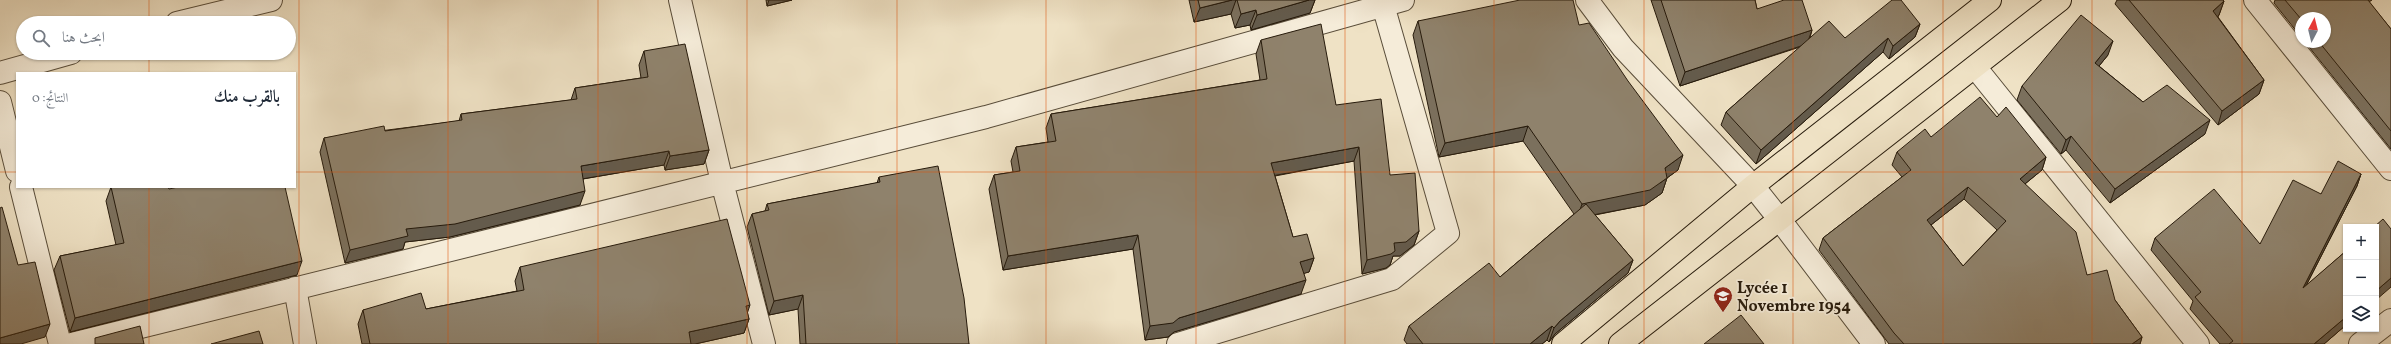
<!DOCTYPE html>
<html lang="ar">
<meta charset="utf-8">
<style>
:root{--surface:#fff;--page:#f6f6f7;--text:#1f2937;--muted:#747a83;--line:#e0e1e3}
body{margin:0;font-family:Vollkorn,Amiri,serif;background:var(--page);color:var(--text);direction:rtl}
.controls{position:absolute;right:12px;bottom:12px;display:grid;overflow:hidden;border-radius:0px;box-shadow:0 1px 3px #0004}
.controls button{width:36px;height:36px;display:grid;place-items:center;padding:0;border:0;border-bottom:1px solid var(--line);background:var(--surface);color:var(--text);font:20px sans-serif}
.compass{position:absolute;left:2295px;top:12px;width:36px;height:36px;border-radius:50%;background:var(--surface);box-shadow:0 1px 3px #0004;rotate:7deg}
.list{margin:0;padding:0;list-style:none}
h2{display:flex;justify-content:space-between;align-items:center;height:52px;margin:0;padding:0 16px;font-size:17px}
h2 small{font-size:13px;font-weight:400;color:var(--muted)}
.icon{flex:none;width:22px;height:22px;fill:none;stroke:currentColor;stroke-width:2;stroke-linecap:round;stroke-linejoin:round}
.map{position:relative;flex:none;width:2391px;height:344px;overflow:hidden;direction:ltr}
.search{position:absolute;background:var(--surface);box-shadow:0 1px 3px #0004;left:16px;top:16px;width:280px;height:44px;display:flex;align-items:center;gap:10px;box-sizing:border-box;padding:0 14px;border-radius:22px;color:var(--muted);font-size:15px}
.panel{position:absolute;background:var(--surface);box-shadow:0 1px 3px #0004;left:16px;top:72px;width:280px;height:116px;border-radius:0px;direction:rtl}
.map>svg:first-child{display:block}
</style>
<div class="map">
<svg width="2391" height="344" viewBox="0 0 2391 344">
<rect width="100%" height="100%" fill="#efe2c5"/>
<filter id="stains"><feTurbulence type="fractalNoise" baseFrequency=".005" numOctaves="4"/><feColorMatrix values="0 0 0 0 .2 0 0 0 0 .09 0 0 0 0 .02 0 0 0 .5 -.17"/></filter>
<radialGradient id="worn" r=".72"><stop offset=".6" stop-color="#630" stop-opacity="0"/><stop offset="1" stop-color="#630" stop-opacity=".3"/></radialGradient>
<g fill="none" stroke-linecap="round" stroke-linejoin="round">
<g stroke="#594d3a" stroke-width="24">
<path id="minor" d="M680,0l42,182 42,162
M1587,0l36,48 130,138 27,34
M2255,0l136,169
M177,23l94,-23
M1975,67l223,277
M0,73l71,-20
M0,102l17,69
M21,187l39,157
M295,288l10,56
M72,344l914,-227 417,-117
M1178,344l214,-65 56,-46 -65,-228
M2360,344l31,-24"/>
</g>
<g stroke="#594d3a" stroke-width="24">
<path id="tertiary" d="M1780,220l94,124"/>
</g>
<g stroke="#271b0c" stroke-width="24">
<path id="primary" d="M1563,344l190,-158 237,-186
M1620,344l440,-344"/>
</g>
<use href="#minor" stroke="#f5ecd9" stroke-width="22"/>
<use href="#tertiary" stroke="#f5ecd9" stroke-width="22"/>
<use href="#primary" stroke="#efe2c5" stroke-width="22"/>
</g>
<path fill="#7b705d" stroke="#271b0c" fill-rule="evenodd" d="M766,0h26l-25,6z
M1189,0h126l-5,13 -59,17 -1,-5 -15,3 -4,-14 -37,8z
M1651,0h104l2,9 55,21 -2,8h35l75,-14 -5,13 -26,22 -6,-7 -127,112 -35,-39 5,-13 74,-65 -120,39z
M2117,0h106l1,1 -5,14 -1,2 46,63 -5,14 -41,31 -103,-121z
M2275,0h97l-3,2 22,27v120l-86,-107h20l-24,-24v19l-27,-34z
M1418,21l161,4 99,145 -11,8 -5,15 -17,12 -50,10 38,45 -5,13 -73,61 -6,8 -2,-2 -5,4h-135l-3,-4 5,-14 91,-49 74,-63 -51,-73 -84,16 -26,-122z
M1261,40l75,65 54,70 29,56 -5,14 -14,11h-7l-3,9 -4,3 -24,6 -8,-113 -79,15 18,61 21,21 -5,14 -5,1 -3,21 -127,38 -6,5 -23,3 -12,-91 -130,21 -14,-81 5,-14 19,-3 -2,-11 5,-14 32,-5 -2,-14 5,-14 209,-34 -4,-26z
M644,51l65,99 -5,14 -39,6 -1,-5 -81,14 -3,26 -130,32 -45,5 -2,7 -58,14 -25,-111 4,-14 135,-17 2,-7 110,-14 4,-12 66,-10 -2,-13z
M2108,55l-9,11 44,36 62,32 -95,69 -44,-53 -5,4 -44,-54 5,-14z
M1997,117l49,40 -4,13 -17,14 62,91 28,25 27,37 -2,7h-251l-70,-94 4,-12 79,-61 -10,-12 5,-13 34,-15zM1964,199l33,31 -34,36 -32,-41z
M2361,174l-4,12 -51,100 40,-35v74l-22,19h-104l-30,-35 3,-8 -42,-51 4,-12 105,6 61,-50z
M879,177l90,167h-169l-2,-35 -29,6 -22,-88 5,-13 13,-3 2,-7 110,-21z
M111,187l58,2 128,86 -227,57 -16,-62 6,-14 56,-11 -10,-44z
M520,267l227,45 2,7 -5,14 -49,11h-333l-4,-20 5,-14 63,-1 91,-18 -2,-10z"/>
<path fill="#645b4c" stroke="#271b0c" d="M769,0h23l-25,6z
M1232,0h4l-5,14 -37,8 6,-14z
M1309,0h6l-5,13 -59,17 6,-15z
M2224,1l-5,14 -11,10 5,-14z
M1256,10l-6,15 -15,3 6,-14z
M1920,24l-5,13 -26,22 4,-13z
M1812,30l-5,14 -127,42 5,-14z
M1888,38l-5,14 -127,112 5,-14z
M2113,41l-5,14 -18,22 5,-14z
M2264,80l-5,14 -41,31 4,-14z
M2210,120l-5,14 -95,69 5,-14z
M1528,126l-5,15 -84,16 6,-14z
M2071,136l-5,14 -5,4 5,-14z
M1359,147l-5,14 -88,16 5,-14z
M709,150l-5,14 -39,6 5,-14z
M669,151l-5,14 -88,15 5,-14z
M1683,155l-5,15 -18,13 5,-15z
M2046,157l-4,13 -27,22 5,-13z
M2361,174l-4,12 -59,115 5,-13z
M1667,178l-5,15 -17,12 -68,13 5,-14z
M1968,187l-4,12 -42,33 5,-12z
M585,191l-5,14 -130,32 -45,5 -2,7 -58,14 5,-13 56,-21z
M1419,231l-5,14 -14,11h-7l-3,9 -4,3 -24,6 5,-14 27,-17z
M1138,235l-5,14 -130,21 5,-14z
M1314,258l-5,14 -14,4 5,-14z
M1633,260l-5,13 -73,61 -6,8 5,-14 6,-7z
M302,261l-5,14 -227,57 5,-14z
M2391,278v9l-15,13v-9z
M1306,280l-5,14 -127,38 -6,5 -23,3 5,-14 29,-8z
M803,295l-5,14 -29,6 5,-14z
M750,305l-5,15 1,-14z
M2346,317v8l-22,19h-10z
M749,319l-5,14 -49,11h-11l5,-12z
M50,324l-5,13 -24,7h-21v-6z
M1552,326l-5,14 -5,4h-12z
M2142,337l-2,7h-8z"/>
<path fill="#8f826c" stroke="#271b0c" fill-rule="evenodd" d="M1198,0h34l-32,8z
M1237,0h72l-52,15 -1,-5 -15,4z
M1520,0h53l6,25 10,-2 39,58 55,74 -18,13 2,10 -17,12 -68,14 -54,-78 -83,17 -27,-122z
M1661,0h94l2,9 27,-9h18l10,30 -127,42z
M1892,0h9l19,24 -27,22 -5,-8 -127,112 -35,-38 103,-91 16,17z
M2129,0h94l1,1 -11,10 51,69 -42,31z
M2285,0h83l23,29v102l-72,-89h6v-24h-24v1z
M2081,15l32,26 -18,22 48,39 24,-17 43,35 -95,69 -44,-53 -5,4 -44,-54z
M1321,24l15,81 45,-6 9,76 25,-2 4,58 -13,11 -12,1 1,8 -4,3 -24,6 -8,-113 -88,16 22,74 14,-3 7,24 -14,4 6,18 -127,38 -6,5 -23,3 -12,-91 -130,21 -14,-81 26,-4 -4,-24 40,-6 -5,-27 216,-35 -6,-39z
M685,44l24,106 -39,6 -1,-5 -88,15 4,25 -130,33 -49,5 2,7 -58,14 -26,-112 60,-12 1,5 77,-11 -1,-6 116,-15 -2,-11 73,-11 -4,-26z
M1980,97l17,20 9,-10 40,50 -26,22 56,53 11,43 20,-5 8,30 27,37 -10,7h-228l-10,-11 -71,-95 88,-68 -14,-18 28,-23 6,8zM1968,187l38,34 -43,45 -36,-46z
M2338,161l23,13 -58,114 43,-37v66l-32,27h-85l4,-3 -38,-44 6,-5 -46,-54 59,-49 46,55 33,-64 28,14z
M938,166l26,132 5,46h-163l-3,-49 -29,6 -22,-87 17,-4 -2,-6 113,-22 -1,-5z
M111,187h57l1,2 9,-2h107l17,74 -227,57 -15,-62 64,-13z
M1586,204l47,56 -73,61 -6,7 -2,-2 -22,18h-107l-14,-18 80,-63 11,14z
M2,207l16,58 17,-3 15,62 -50,14v-130z
M727,219l23,86 -4,1 3,13 -60,13 2,12h-321l-7,-34 58,-17 5,16 98,-19 -4,-23z
M2383,219l8,10v49l-15,13v-64h-2z
M1741,315l23,29h-60z
M140,326l4,18h-49v-6z
M259,331l4,13h-52z"/>
<path fill="none" stroke="#de560c" stroke-width="1" stroke-opacity="0.55" d="M149,0v23M299,0v344M448,0v344M598,0v344M747,0v344M897,0v344M1046,0v344M1196,0v344M1345,0v344M1494,0v344M1644,0v344M1793,0v344M1943,0v344M2092,0v344M2242,0v344M149,53v20M0,172h17M295,172h2096M149,187v157"/>
<defs>
<g id="school-pin" transform="scale(1)"><path d="M0 17L-7.5 6A9.5 9.5 0 1 1 7.5 6Z" fill="#8f2418" stroke="#f5ecd9"/><path d="M0-5L7-2L0 1L-7-2ZM-4 1L0 2.5L4 1V4Q0 6-4 4Z" fill="#fff"/></g>
</defs>
<g fill-rule="evenodd">
<use href="#school-pin" x="1723" y="296"/>
</g>
<g text-anchor="middle" stroke-width="3.5" stroke-linejoin="round" paint-order="stroke">
<g font-size="16" font-weight="bold" fill="#271b0c" stroke="#f5ecd9" text-anchor="start">
<text x="1737" y="293">Lycée 1<tspan x="1737" dy="18">Novembre 1954</tspan></text>
</g>
</g>
<rect width="100%" height="100%" filter="url(#stains)"/>
<rect width="100%" height="100%" fill="url(#worn)"/>
</svg>
<div class="controls">
<button>+</button>
<button>−</button>
<button><svg class="icon" aria-label="layers" viewBox="0 0 24 24"><path d="M12 4l9 5-9 5-9-5zM3 14l9 5 9-5"/></svg></button>
</div>
<svg class="compass" viewBox="-18 -18 36 36"><path d="M0-13l5 13h-10z" fill="#e53935"/><path d="M0 13l5-13h-10z" fill="#747a83"/></svg>
<div class="search"><svg class="icon" aria-label="search" viewBox="0 0 24 24"><circle cx="10" cy="10" r="6"/><path d="M15 15l6 6"/></svg>ابحث هنا</div>
<section class="panel">
<h2>بالقرب منك<small>النتائج: 0</small></h2>
<ul class="list">
</ul>
</section>
</div>
